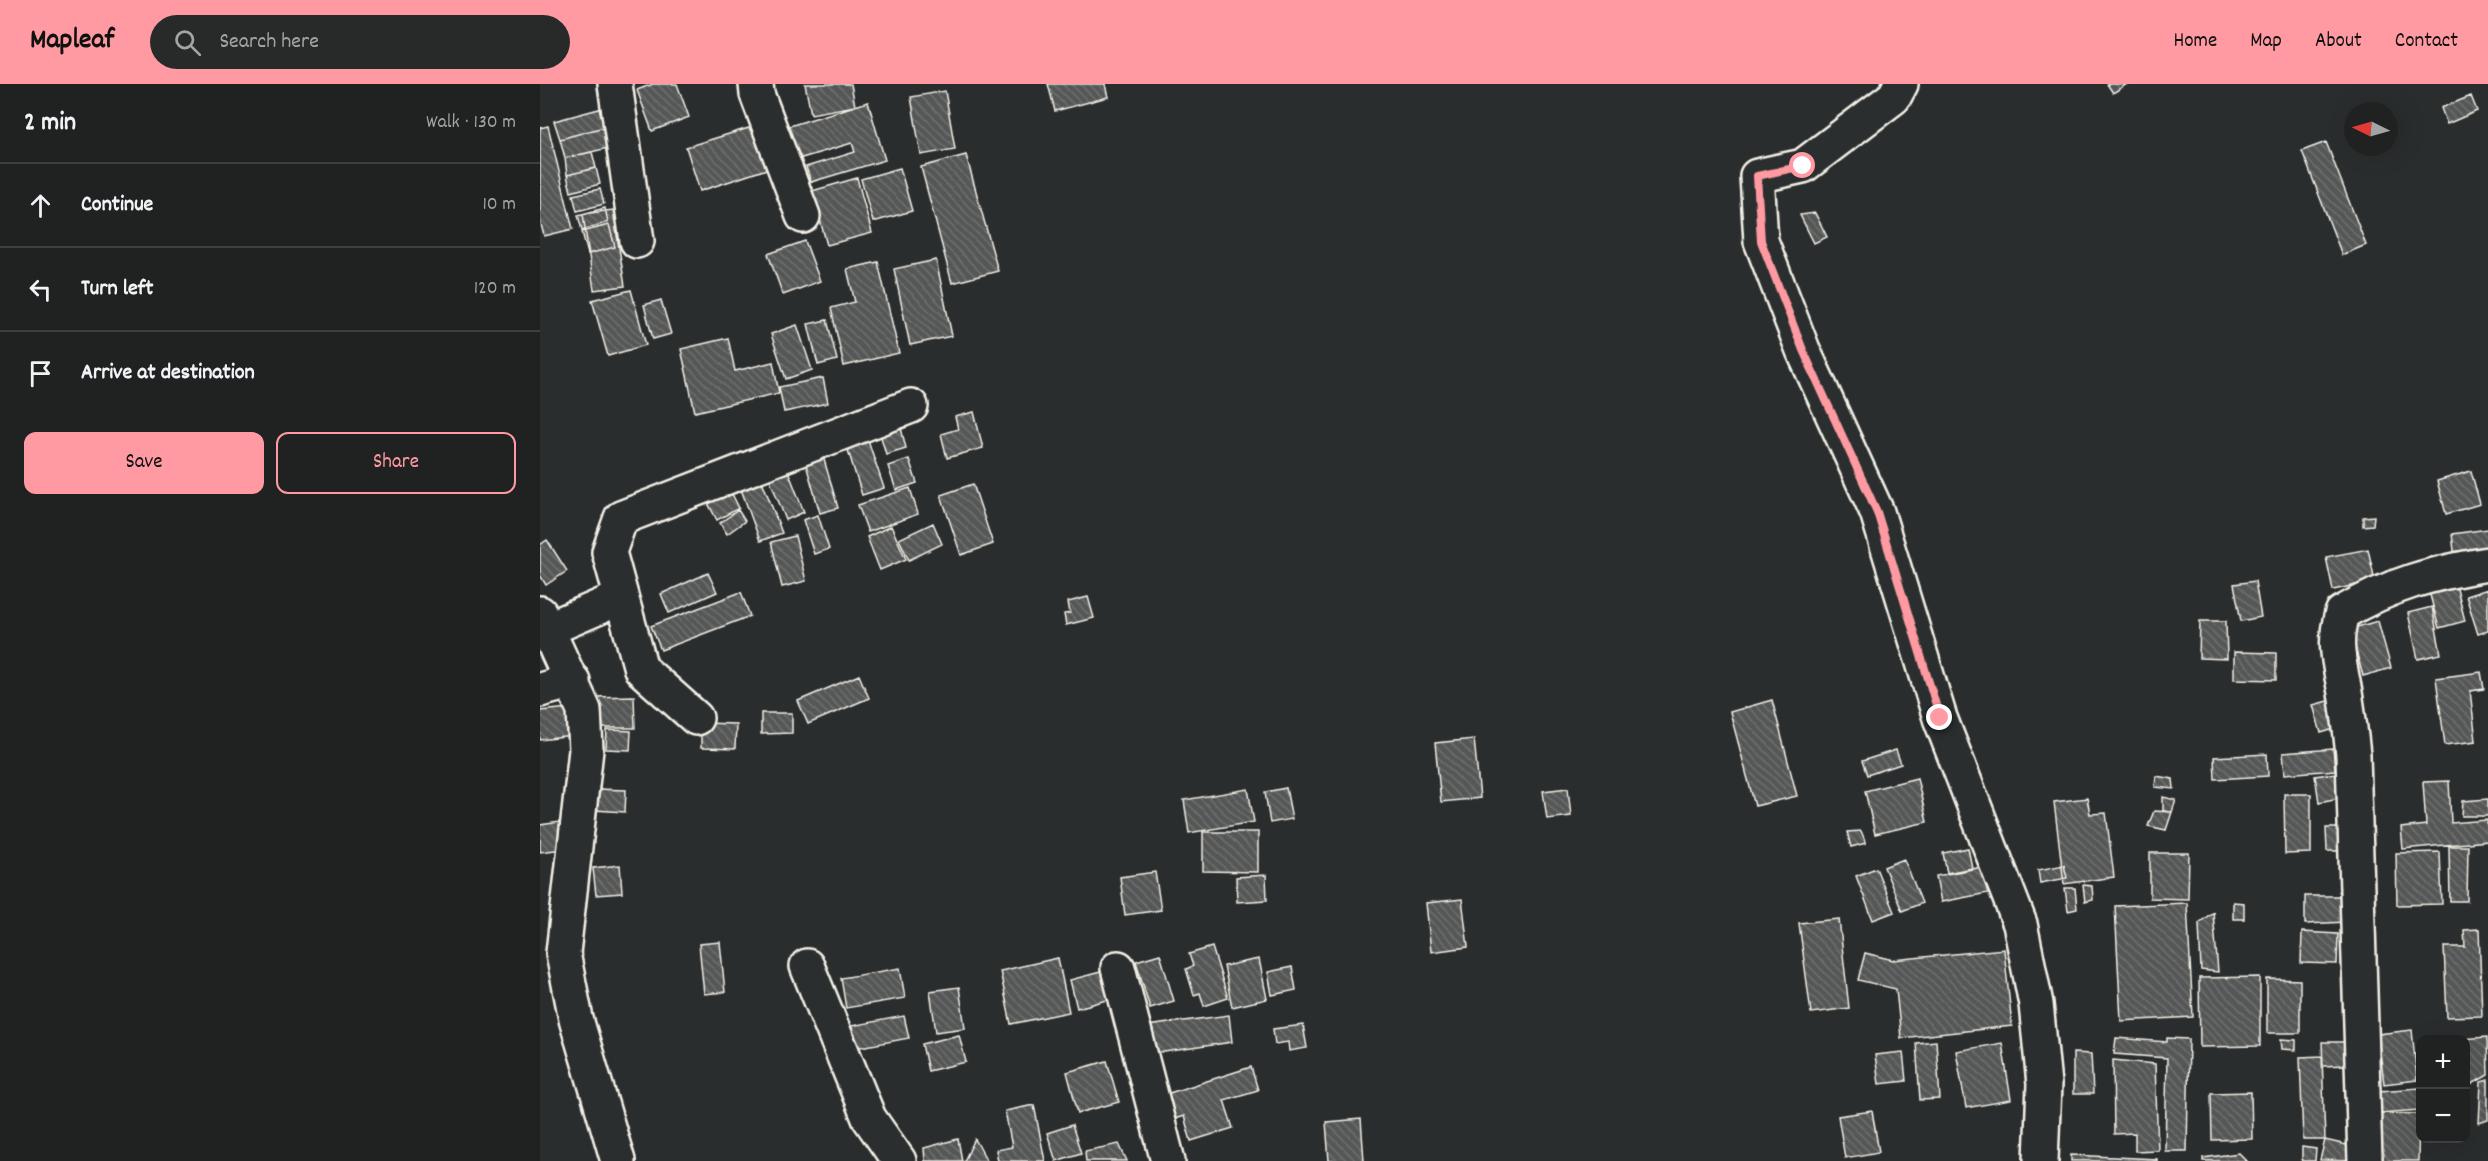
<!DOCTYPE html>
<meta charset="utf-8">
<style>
:root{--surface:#202222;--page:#282a2a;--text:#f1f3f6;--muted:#a2a4a5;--line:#3d3f40;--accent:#ff9aa2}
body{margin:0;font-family:Dekko,sans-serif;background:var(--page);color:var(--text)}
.controls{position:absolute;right:18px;bottom:18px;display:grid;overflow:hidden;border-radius:12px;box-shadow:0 6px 24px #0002}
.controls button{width:54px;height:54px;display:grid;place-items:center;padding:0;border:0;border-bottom:2px solid var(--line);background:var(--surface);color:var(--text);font:30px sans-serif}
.compass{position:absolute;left:1804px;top:18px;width:54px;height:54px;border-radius:50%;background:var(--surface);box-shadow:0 6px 24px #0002;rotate:275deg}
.stop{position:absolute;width:18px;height:18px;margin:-14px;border:4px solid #ff9aa2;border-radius:50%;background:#fff}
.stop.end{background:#ff9aa2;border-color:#fff;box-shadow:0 2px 6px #0008}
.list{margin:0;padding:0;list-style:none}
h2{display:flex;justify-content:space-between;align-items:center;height:78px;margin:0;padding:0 24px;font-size:26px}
h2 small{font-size:20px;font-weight:400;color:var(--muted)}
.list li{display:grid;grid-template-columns:39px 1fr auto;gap:18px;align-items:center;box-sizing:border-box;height:84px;padding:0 24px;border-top:2px solid var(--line)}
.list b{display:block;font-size:22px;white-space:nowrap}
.list em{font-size:20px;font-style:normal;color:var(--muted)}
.actions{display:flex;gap:12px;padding:18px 24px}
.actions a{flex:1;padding:14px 0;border:2px solid var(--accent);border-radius:12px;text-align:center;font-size:21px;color:var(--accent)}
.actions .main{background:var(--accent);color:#111}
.icon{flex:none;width:33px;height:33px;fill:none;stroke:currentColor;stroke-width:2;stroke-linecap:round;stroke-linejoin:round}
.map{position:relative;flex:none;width:1948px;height:1077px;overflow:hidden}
header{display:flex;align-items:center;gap:36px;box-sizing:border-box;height:84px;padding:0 30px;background:var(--accent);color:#111}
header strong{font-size:28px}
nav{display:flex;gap:33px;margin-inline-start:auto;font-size:21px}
.search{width:420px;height:54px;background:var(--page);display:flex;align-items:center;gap:15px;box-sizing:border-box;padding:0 21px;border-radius:33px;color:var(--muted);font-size:22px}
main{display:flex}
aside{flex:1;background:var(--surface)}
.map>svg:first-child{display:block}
</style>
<header>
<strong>Mapleaf</strong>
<div class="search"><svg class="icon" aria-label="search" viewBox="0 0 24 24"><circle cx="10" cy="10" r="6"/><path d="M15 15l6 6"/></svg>Search here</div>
<nav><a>Home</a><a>Map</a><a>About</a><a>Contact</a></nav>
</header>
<main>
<aside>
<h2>2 min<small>Walk · 130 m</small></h2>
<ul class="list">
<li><svg class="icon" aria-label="ahead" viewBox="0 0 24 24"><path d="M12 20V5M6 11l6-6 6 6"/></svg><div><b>Continue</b></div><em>10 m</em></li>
<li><svg class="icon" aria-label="left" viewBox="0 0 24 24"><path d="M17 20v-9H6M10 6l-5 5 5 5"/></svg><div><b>Turn left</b></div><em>120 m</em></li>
<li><svg class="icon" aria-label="arrive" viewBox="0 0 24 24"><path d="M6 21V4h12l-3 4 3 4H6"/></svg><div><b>Arrive at destination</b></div></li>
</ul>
<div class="actions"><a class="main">Save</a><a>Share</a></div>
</aside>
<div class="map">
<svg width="1948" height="1077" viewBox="0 0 1948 1077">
<defs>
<pattern id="building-back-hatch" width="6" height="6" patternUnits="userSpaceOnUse" patternTransform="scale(1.5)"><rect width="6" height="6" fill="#555756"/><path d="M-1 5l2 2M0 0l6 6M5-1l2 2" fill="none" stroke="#6e706e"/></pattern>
</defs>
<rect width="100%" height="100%" fill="#2a2d2e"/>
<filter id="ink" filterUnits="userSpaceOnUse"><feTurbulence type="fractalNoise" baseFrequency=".0167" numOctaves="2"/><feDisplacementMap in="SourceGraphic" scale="12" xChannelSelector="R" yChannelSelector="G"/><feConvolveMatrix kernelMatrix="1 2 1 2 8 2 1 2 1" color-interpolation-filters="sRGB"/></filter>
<g filter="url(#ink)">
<path fill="url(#building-back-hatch)" stroke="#f4f1e8" stroke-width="1.5" d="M113,0h24l12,33 -37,14 -15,-41z
M265,0h46l4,22 -44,8z
M508,0h57l3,13 -53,14z
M1567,0h20l-14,9z
M405,7l10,58 -34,6 -10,-58z
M1931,12l6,15 -30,13 -6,-16z
M328,18l17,58 -74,22 -5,-15 49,-15 -3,-9 -57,17 -9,-33z
M59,25l5,18 -44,12 -6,-18z
M8,42l25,103 -29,7 -4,-16v-92z
M64,43l4,21 -43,10 -5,-19z
M209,44l24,39 -73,24 -14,-44z
M1786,58l40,103 -24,10 -40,-104z
M52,68l4,16 -29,7 -2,-17z
M426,71l32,116 -46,12 -31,-116z
M56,84l4,16 -29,8 -4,-17z
M360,84l12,43 -39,11 -12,-43z
M317,94l15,55 -45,12 -15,-54z
M60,105l4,15 -27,7 -4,-16z
M65,124l3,14 -26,8 -4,-15z
M73,126l12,76 -31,4 -11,-76z
M1275,129l12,24 -13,6 -14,-28z
M69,141l6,22 -27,7 -6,-22z
M265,157l15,40 -37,14 -15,-41z
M396,176l16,76 -42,9 -16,-76z
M338,178l21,91 -55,13 -13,-58 24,-6 -8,-33z
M91,206l15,55 -38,11 -16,-56z
M121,216l10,34 -18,5 -9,-34z
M287,236l10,40 -19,5 -10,-41z
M257,241l15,45 -26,9 -15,-45z
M188,254l7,33 38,-9 6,31 -84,19 -14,-63z
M283,294l5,25 -44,9 -5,-25z
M434,328l9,36 -36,10 -6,-24 17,-5 -3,-12z
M360,340l6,24 -20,6 -7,-24z
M327,353l17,51 -22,7 -16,-51z
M283,372l15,52 -18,5 -15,-52z
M369,375l8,24 -21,7 -8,-24z
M247,384l17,44 -18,8 -18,-45z
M1931,387l9,33 -34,10 -9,-33z
M219,389l23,60 -22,8 -22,-60z
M185,396l14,28 -22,12 -15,-28z
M433,400l20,60 -32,11 -20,-60z
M370,404l8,26 -50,18 -10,-27z
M198,426l7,11 -18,13 -7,-11z
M278,431l11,34 -15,5 -11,-34z
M1834,432l-1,9 -10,1v-9z
M393,439l9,21 -33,16 -10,-21z
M351,442l15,33 -26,11 -13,-33z
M1948,445v26l-33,4 -3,-25z
M255,452l11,45 -24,6 -11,-45z
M7,456l20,31 -21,14 -6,-10v-30z
M1828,465l7,32 -42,9 -7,-33z
M168,489l9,19 -48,21 -8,-19z
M1914,493l11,44 -26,7 -12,-44z
M1715,497l6,36 -20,4 -7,-37z
M1948,505v42l-10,3 -12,-38z
M201,508l9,24 -89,34 -10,-24z
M548,513l6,21 -28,7 -2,-11 6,-1 -2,-11z
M1892,523l9,47 -23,5 -10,-46z
M1660,537h26l1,38 -28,-1z
M1838,537l13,47 -28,8 -13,-47z
M1694,568l42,1v27l-42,-1z
M1941,588l3,17 -14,2 6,50 -31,4 -9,-67z
M319,591l10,23 -61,26 -10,-23z
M94,612l1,32h-41l-1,-31z
M1795,615l9,27 -23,7 -8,-28z
M1232,616l25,96 -42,10 -25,-94z
M39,623l3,28 -42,5v-29z
M221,629h31v20l-31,1z
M161,639l35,1 -1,25 -34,-1z
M67,646l24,1 -1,19 -24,-1z
M934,655l6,59 -39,4 -6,-59z
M1793,665l2,21 -50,4 -2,-21z
M1356,666l5,14 -34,11 -5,-14z
M1727,670l1,22 -53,3 -1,-22z
M1796,689l3,25 -20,4 -4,-26z
M1616,692l17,3 1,10 -19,-2z
M1377,694l10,44 -52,12 -10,-43z
M1909,697l2,42 36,-3 1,21 -85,8 -2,-21 25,-3 -3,-43z
M746,704l6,31 -22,4 -5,-31z
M1028,704l3,28 -24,3 -4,-28z
M56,705l30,1 -1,22 -31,-2z
M708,705l6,33 -65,11 -5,-33z
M1744,710h27v59l-26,1z
M1623,713l13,3 -4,12 -9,-1z
M1547,714l3,16 16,-1 8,64 -50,7 -10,-82z
M1948,715v17h-26l1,-15z
M1614,727l18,1 -6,18 -18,-4z
M20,738l3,27 -23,3v-27z
M1786,744h17v23h-16z
M1321,747l5,12 -15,4 -4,-15z
M663,748h55v40l-55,-1z
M1909,762h19l-1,55h-17z
M1428,764l4,20 -25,5 -4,-20z
M1900,768l2,52 -45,1 -1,-52z
M1610,769h39l-1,46 -38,-1z
M1364,775l18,44 -20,8 -18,-44z
M80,781l2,28 -26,2 -3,-27z
M1524,781l3,13 -27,5 -2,-13z
M1443,783l5,26 -47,9 -5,-26z
M1336,784l18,44 -21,8 -17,-44z
M615,788l6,38 -36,5 -5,-38z
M726,791l1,25 -30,2 -1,-25z
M1543,801l9,1 1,14 -8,2z
M1525,804h10l2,21 -9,2z
M1765,812h42v26l-42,2z
M922,815l6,48 -37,5 -5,-49z
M1693,818l11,1v16h-11z
M1647,819l6,114 -72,4 -6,-115z
M1673,828l5,60 -17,-2 -2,-47z
M1299,835l10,89 -38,5 -12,-90z
M1939,845l3,87 -35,1 -3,-70h21l-1,-17z
M1762,848l36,2 -1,30 -36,-1z
M180,858l5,50 -21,2 -5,-50z
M672,863l16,51 -24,8 -4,-13 -6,2 -8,-26 7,-3 -4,-12z
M1464,865l8,77 -111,12 -5,-49 -38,-9 7,-27 28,7z
M620,870l14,47 -24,7 -14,-47z
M518,874l11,54 -58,12 -11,-53z
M719,875l8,40 -35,8 -8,-41z
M752,883l4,23 -24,5 -4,-23z
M360,884l5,30 -59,10 -5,-30z
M572,885l7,28 -42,11 -7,-28z
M1720,893v69l-60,1 -1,-69z
M1727,895l33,1v53h-33z
M419,903l6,41 -29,4 -6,-41z
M689,931l3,27 -81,12 -4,-28z
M364,932l5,22 -53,10 -5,-22z
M763,941l4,23 -18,3 -1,-9 -13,2 -2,-15z
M1872,946l5,50 -33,4 -6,-50z
M419,951l7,27 -38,9 -6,-27z
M1947,953l1,38 -21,12 -1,-47 -4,-1z
M1576,954l51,4v-4l22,1 -2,112h-22l2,-93 -53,-4z
M1741,955l15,1v10l-14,-1z
M1396,957l4,58 -20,1 -4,-57z
M1782,958h23l1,23 -23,1z
M1462,959l9,57 -45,8 -10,-57z
M1363,968l3,29 -27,3 -4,-29z
M1533,969l18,1 2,40h-20z
M1782,972l3,84h-22l-3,-83z
M1573,976l42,4 3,86 -23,1v-18l-21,1z
M567,977l12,41 -41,11 -11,-41z
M711,983l7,23 -34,10 9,28 -42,13 -7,-25 -13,4 -8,-25z
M1948,996v40l-9,3 2,-41z
M1880,1004v22l-40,3 -2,-22z
M1711,1008l1,47 -40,1 -1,-47z
M494,1021l11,56h-47l-2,-11 16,-3 -7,-36z
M1332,1027l7,41 -34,6 -7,-42z
M1840,1029l39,1 -1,47h-39z
M821,1035l3,42h-35l-3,-39z
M532,1041l9,28 -25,8 -9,-28z
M418,1055l4,22h-37l-1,-13z
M435,1055l12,22h-23z
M1785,1056l30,7 -4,14 -31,-1z
M579,1060l8,17h-41l-1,-10z
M1762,1063l14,2 -1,12h-13z
M1699,1069l8,8h-44v-3z
M1531,1071l86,4v2h-86z"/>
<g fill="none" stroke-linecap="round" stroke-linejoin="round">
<g stroke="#f4f1e8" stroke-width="38">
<path id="street" d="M75,0l22,157
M216,0l1,10 46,122
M1361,0l-7,13 -91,69 -46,10 4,65 42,109 74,162 63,206 80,206 16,80 8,80 -3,77
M0,529l44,97 2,40 -23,203 13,66 42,142
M8,545l72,-31
M0,606l33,-9
M156,634l-55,-49 -32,-117 12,-34 290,-112
M267,882l62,152 30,43
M578,884l50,193
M1825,1077l-12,-406c-2,-19 -4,-37 -7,-56 -5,-33 -14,-52 -4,-86 49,-29 91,-40 146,-49"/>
</g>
<use href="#street" stroke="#2a2d2e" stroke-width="33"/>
</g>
</g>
<g fill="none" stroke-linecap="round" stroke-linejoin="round" filter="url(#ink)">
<path stroke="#ff9aa2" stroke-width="8" d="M1263,82l-46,10 4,65 42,109 74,162 63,206"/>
</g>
</svg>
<div class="controls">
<button>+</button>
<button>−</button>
</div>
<svg class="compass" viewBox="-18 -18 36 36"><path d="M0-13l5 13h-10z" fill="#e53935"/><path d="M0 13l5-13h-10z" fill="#a2a4a5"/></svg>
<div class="stop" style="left:1263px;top:82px"></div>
<div class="stop end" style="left:1400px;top:634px"></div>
</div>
</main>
